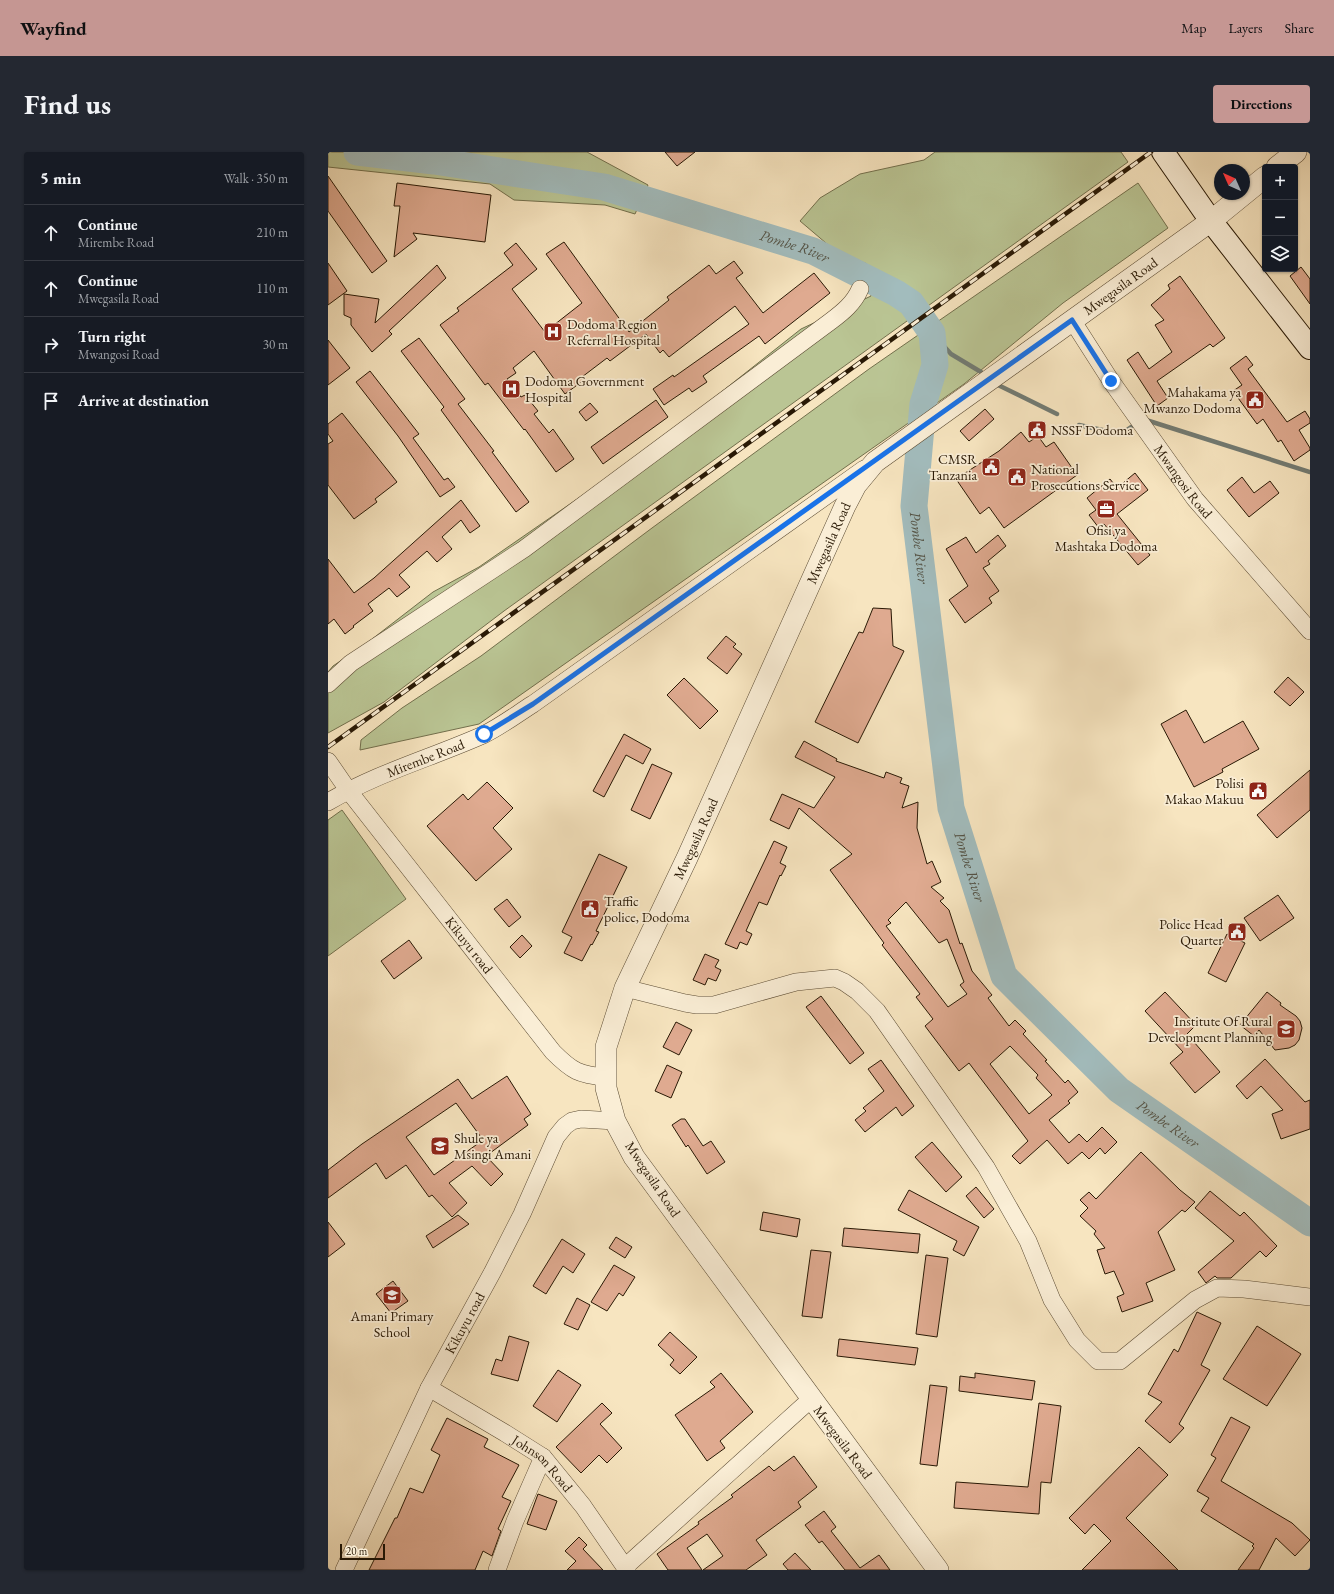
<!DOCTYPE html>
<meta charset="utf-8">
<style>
:root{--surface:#171b24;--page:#242831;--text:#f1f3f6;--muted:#9ea1a6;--line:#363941;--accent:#c59692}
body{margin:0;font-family:"EB Garamond",serif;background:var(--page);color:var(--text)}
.controls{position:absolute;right:12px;top:12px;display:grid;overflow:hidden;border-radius:4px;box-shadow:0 1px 3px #0004}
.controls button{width:36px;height:36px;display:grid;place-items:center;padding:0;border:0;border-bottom:1px solid var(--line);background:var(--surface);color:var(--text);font:20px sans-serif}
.compass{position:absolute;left:886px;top:12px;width:36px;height:36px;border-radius:50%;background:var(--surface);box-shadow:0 1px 3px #0004;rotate:315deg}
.scale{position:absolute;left:12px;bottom:10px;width:45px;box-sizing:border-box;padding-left:4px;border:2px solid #291905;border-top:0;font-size:11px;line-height:14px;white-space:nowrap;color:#291905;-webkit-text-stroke:3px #faeed6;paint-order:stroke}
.stop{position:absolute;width:12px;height:12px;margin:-9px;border:3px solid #1a73e8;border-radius:50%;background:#fff}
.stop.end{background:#1a73e8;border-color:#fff;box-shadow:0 1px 4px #0008}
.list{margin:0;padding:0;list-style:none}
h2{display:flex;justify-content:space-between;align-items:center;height:52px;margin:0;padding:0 16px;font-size:17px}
h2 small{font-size:13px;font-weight:400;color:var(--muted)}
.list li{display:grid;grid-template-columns:26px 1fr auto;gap:12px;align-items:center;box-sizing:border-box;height:56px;padding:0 16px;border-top:1px solid var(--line)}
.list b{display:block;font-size:15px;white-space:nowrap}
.list p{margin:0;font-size:13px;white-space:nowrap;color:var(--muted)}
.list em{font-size:13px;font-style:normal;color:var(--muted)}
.icon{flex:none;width:22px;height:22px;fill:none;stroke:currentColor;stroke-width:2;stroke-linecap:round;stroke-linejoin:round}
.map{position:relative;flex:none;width:982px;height:1418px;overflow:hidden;border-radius:4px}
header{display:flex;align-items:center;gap:24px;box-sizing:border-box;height:56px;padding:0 20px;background:var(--accent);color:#111}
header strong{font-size:19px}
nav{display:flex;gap:22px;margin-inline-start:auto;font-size:14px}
.intro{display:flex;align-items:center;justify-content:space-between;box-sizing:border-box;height:96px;padding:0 24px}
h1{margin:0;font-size:28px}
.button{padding:10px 18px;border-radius:4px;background:var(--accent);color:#111;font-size:14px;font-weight:700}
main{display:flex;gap:24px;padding:0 24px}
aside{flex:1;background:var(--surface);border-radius:4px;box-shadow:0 1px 3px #0004}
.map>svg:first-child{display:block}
</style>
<header>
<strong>Wayfind</strong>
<nav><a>Map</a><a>Layers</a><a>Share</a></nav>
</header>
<div class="intro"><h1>Find us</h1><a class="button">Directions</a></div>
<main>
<aside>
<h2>5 min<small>Walk · 350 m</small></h2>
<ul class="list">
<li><svg class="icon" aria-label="ahead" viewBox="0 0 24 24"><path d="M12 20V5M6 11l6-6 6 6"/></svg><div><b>Continue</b><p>Mirembe Road</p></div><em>210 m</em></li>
<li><svg class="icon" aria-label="ahead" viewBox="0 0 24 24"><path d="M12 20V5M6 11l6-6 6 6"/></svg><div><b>Continue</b><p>Mwegasila Road</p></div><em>110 m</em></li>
<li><svg class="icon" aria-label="right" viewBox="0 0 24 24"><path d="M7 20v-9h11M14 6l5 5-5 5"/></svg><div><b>Turn right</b><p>Mwangosi Road</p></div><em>30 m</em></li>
<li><svg class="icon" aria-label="arrive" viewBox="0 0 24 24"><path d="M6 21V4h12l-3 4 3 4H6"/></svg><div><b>Arrive at destination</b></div></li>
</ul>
</aside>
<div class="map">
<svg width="982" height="1418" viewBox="0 0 982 1418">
<rect width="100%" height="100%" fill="#f7e5c0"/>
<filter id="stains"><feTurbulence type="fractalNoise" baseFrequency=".005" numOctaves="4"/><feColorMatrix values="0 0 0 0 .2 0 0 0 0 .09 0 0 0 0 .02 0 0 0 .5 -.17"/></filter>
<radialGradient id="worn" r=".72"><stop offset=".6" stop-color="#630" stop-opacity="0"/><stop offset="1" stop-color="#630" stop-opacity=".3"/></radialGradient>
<path fill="#bac594" stroke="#726f4c" d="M0,0h259l61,33 -13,29 -30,-9 -91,-5 -24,-16 -162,-17z
M607,0h186l7,10 -624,449 -120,91 -56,31v-61l5,-6 34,-23 66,-51 46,-25 169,-117 153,-121 70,-33 -4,-32 -34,-15 -33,-28 20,-23 40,-24 64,-14z
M810,31l30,45 -105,75 -99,81 -485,340 -119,26 1,-10 41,-32 79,-52 171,-128 217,-159z
M14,658l64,89 -78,57v-136z"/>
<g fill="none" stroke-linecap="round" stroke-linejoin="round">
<path stroke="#727b73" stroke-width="4.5" d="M604,181l19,21 30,18
M670,233l59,29
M818,268l164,52
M751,273l42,9 13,-9"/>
<path stroke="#a2bcbd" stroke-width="27" id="s1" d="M29,0l77,9 170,26 209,64 83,42 15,10 21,30 3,32 -12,39 -9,102 37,302 53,168 115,114 191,133"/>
</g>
<path fill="#dfaa90" stroke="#291905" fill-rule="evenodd" d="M337,0h30l-18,14z
M0,24l59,85 -15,12 -44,-62z
M69,31l94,12 -6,47 -72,-9 4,6 -23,18 6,-51h-6z
M236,90l65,90 40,-32 -2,-3 42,-32 7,9 18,-13 9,12 -7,5 27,35 51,-40 16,20 -65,51 -6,-8 -56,40 4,6 -15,10 -3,-4 -25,17 -11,-16 20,-14 1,2 75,-53 -14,-18 -66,51 -6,-7 -3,3 -14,-19 -36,27 -3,-3 -25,19 2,3 -19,14 -31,-43 -21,17 3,5 -9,6 14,18 4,-2 13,16 -4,3 15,19 4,-4 21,30 -18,13 -31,-43 -1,1 -36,-47 -3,2 -45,-60 19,-14 -2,-3 56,-43 -9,-12 12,-10 21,26 -25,20 33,43 37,-29 -36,-49z
M0,111l19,28 -19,14z
M109,113l9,13 -57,53 3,3 -20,18 -21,-27v-7l-7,-3v-21l35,5 -4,24z
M973,115l9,12v25l-20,-28z
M852,124l45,62 -12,9 -3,-3 -53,37 11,17 -11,8 -30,-46 11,-8 11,17 23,-17 -17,-27 9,-5 -13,-15 19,-16 -2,-4z
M91,186l46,61 -7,5 36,47 -2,1 37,50 -13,10 -75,-102 3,-3 -43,-56z
M0,188l22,28 -22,17z
M918,204l7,9 -5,4 39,53 18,-11 5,8v4l-11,7 11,18v2l-16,11 -13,-21 -3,2 -15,-23 -6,5 -24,-33 9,-6 -12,-17z
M42,219l49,63 -6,4 31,42 4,-2 7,9 -15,10 -42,-61 -42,-54z
M328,248l12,17 -65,47 -12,-17z
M262,251l8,9 -12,9 -7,-9z
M657,257l9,10 -25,22 -9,-10z
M14,261l55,69 -22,17 2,3 -23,17 -26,-34v-41l5,-3 -5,-7v-10z
M693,280l8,10 9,-6 8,11 8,-5 23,33 -73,53 -15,-21 -9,7 -24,-35 43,-28z
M807,321l13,17 -31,24 33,41 -12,10 -34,-41 -5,4 -10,-13 7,-5 -9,-12 23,-19 7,9z
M914,325l12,16 16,-12 9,12 -30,24 -22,-27z
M133,348l19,26 -10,7 -9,-13 -19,17 10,12 -15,13 -10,-11 -28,24 11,12 -13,10 -8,-9 -21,16 5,7 -20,15 1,1 -9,7 -11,-15 -6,5v-65l26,34 20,-15z
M670,383l8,11 -18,15 2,3 -7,4 16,23 -10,7 3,5 -27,20 -16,-23 19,-14 -22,-37 20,-12 10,16z
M545,456l18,1 2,37 11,5 -46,92 -43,-21 44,-90 4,1z
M398,484l10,8 -3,3 9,7 -15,20 -20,-16z
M960,525l16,15 -14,14 -16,-14z
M356,526l34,33 -18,18 -33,-34z
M858,558l18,33 39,-22 16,28 -37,20 1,3 -29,15 -33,-63z
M296,582l27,15 -8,15 -17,-9 -22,42 -11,-6z
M476,589l33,18 -1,2 48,17 2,-6 16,6 -2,5 9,3 -7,22 16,-6 -1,26 10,36 5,-3 9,21 -10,5 13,11 -4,3 9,9 11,34 2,-1 10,28 20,24 -4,3 21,28 6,-6 11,11 -3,3 24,26 -2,1 20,22 3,-3 10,12 -10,9 2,2 -21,17 20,23 10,-9 8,8 15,-15 15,15 -12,12 -5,-6 -11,11 -7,-7 -14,12 -21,-24 -27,24 -8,-8 16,-15 -59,-78 -10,8 -34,-45 8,-7 -17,-22 4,-3 -38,-49 2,-2 -54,-73 22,-16 -53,-46 -10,21 -19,-9 12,-26 32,14 21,-31 -40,-20zM578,750l33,41 8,-4 17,43 -4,3 7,9 -19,13 -62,-81 5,-3 -3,-3zM682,894l28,29 -2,3 16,17 -23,19 -39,-50z
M324,612l20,9 -22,46 -19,-9z
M982,618v40l-33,28 -20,-23z
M159,630l26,26 -20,20 19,21 -36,32 -49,-55 36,-32 5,6z
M446,689l13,6 -7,16 6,3 -5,10 -1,-1 -13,30 -8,-3 -13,29 6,3 -5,11 -7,-3 -3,7 -12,-5z
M271,702l28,13 -31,64 3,1 -7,13 -1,-1 -9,17 -18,-8 8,-16 -10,-5z
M950,743l16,23 -34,23 -16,-23z
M179,747l14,18 -12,10 -15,-18z
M899,782l18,9 -19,39 -18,-9z
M194,783l10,11 -12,12 -10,-11z
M81,788l13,18 -28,21 -13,-18z
M377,802l14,6 -4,7 6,3 -5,11 -8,-3 -3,7 -12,-5z
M837,840l31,33 -9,9 33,38 -25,21 -25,-30 13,-11 -38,-41z
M939,840l14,11 -1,2 16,11 4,5 2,7 -3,12 -4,5 -6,3 -14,2 -16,-20 -5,6 -14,-11z
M493,844l43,57 -14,11 -44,-57z
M348,870l16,8 -13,25 -16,-8z
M937,907l40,43 5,-2v29l-29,10 -9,-25 11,-4 -22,-24 -14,13 -11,-13z
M553,908l33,46 -12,10 -6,-9 -31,25 -10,-12 11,-9 -3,-3 21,-17 -16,-22z
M339,913l15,7 -11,26 -16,-7z
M179,924l24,38 -7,5 4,6 -42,31 17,18 -12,12 -19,-20 -23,17 18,20 -15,14 -20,-22 -3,2 -23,-32 -20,14 -10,-16 -48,35v-28l34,-26 96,-65 14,20zM128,951l27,37 -49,35 -28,-38z
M353,967h4l18,27 8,-5 14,21 -18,12 -19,-29 -2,2 -14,-22z
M604,990l30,35 -16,15 -31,-35z
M813,1000l39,38 15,12 -10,10 -3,-2 -24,22 17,38 -29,13 7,18 -31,11 -5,-15 7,-3 -10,-23 -9,3 -8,-24 8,-2 -11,-14 2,-3 -16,-15 8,-8 -8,-8 9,-8 7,7z
M648,1035l18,22 -10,9 -18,-22z
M581,1038l70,37 -15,29 -11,-6 4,-9 -59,-31z
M882,1039l30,25 4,-4 33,34 -11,11 -6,-6 -29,27h-14l-2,-2 -9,7 -8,-11 36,-31 -39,-33z
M435,1060l37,7 -3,18 -37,-7z
M130,1063l11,9 -36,24 -7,-12z
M0,1070l17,22 -17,13z
M516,1076l76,6 -2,19 -76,-7z
M288,1085l16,10 -7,11 -16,-10z
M234,1087l23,15 -12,19 -10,-7 -17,28 -13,-8z
M483,1098l20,2 -9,66 -20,-2z
M598,1103l22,3 -11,79 -21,-3z
M286,1113l21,12 -12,19 -4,-3 -12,18 -16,-9z
M65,1129l15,20 -17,12 -15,-19z
M249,1146l13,7 -12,25 -14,-6z
M869,1160l24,11 -20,42 9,5 -31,54 5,4 -14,15 -25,-22 17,-19 -14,-8 26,-45 4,3z
M929,1174l44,28 -34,52 -44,-27z
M342,1180l27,25 -17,17 -10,-9 4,-5 -16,-15z
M181,1184l20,6 -11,39 -27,-7 5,-15 6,2z
M511,1187l79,9 -3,17 -78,-9z
M230,1218l23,15 -24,37 -24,-16z
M393,1221l32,39 -33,29 5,7 -18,13 -32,-46 40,-28 -5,-5z
M647,1221l60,8 -3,19 -73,-9 1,-15 15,2z
M602,1233l17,2 -10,79 -17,-2z
M274,1251l10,10 -12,11 22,24 -15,15 -8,-8 -18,18 -25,-26z
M711,1251l22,3 -10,77 -10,-1 -2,32 -85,-6 2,-26 72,5z
M903,1265l19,10 -29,54 71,42 18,17 -15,16 -19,-18 -17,32h-21l16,-22 -2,-2 2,-2 -53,-33 8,-13 -12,-7 19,-33 -5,-3z
M119,1266l41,21 -4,8 35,18 -17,32 9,4 -13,28 3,2 -9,25 -9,-5 -8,19h-106l26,-52h2l13,-30 13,5 17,-38 -9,-5z
M811,1295l29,28 -42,43 52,52h-96l29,-29 -17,-17 -9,10 -16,-16z
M466,1304l23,31 -19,15 3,5 -45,33 11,15 -21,15h-43l20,-14 -16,-22 -20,14 15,22h-34l-11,-16 42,-30 -1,-2 35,-25 -2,-2 38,-29 5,5z
M210,1342l19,7 -11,29 -19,-6z
M496,1359l12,16 -5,4 29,37 19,-13 11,15h-45l-23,-29 -3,2 -14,-18z
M251,1385l8,8 -4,4 20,21h-36l9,-9 -11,-10z
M467,1401l16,17h-23l-5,-6z"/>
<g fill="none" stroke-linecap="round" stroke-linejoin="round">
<g stroke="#5c4c34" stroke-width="18">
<g id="minor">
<path id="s2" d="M744,168l39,61 84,118 115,132"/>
<path d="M0,532l23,-21 173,-114 307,-228c12,-9 23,-18 29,-32"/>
<path id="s3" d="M0,609l20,29 205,262c19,19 26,23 53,25"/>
<path id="s4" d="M0,650c49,-29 103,-44 155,-67 17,-8 34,-21 50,-31l331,-235"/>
<path d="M297,836l60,15 12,2h17l82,-23 39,-4 9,4 13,9 20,20 109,156 42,74 24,59 25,40 21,21h22l75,-61 22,-12 27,1 66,8"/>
<path id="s5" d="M101,1236l76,45 38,24 40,49 44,64"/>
<path d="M297,1415l186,-168"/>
<path id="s6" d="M16,1418l85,-182 63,-115 30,-59 34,-77 9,-11 7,-5 9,-2 34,2"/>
<path d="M169,1418l18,-49 28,-64"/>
</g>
</g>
<g stroke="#5c4c34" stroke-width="22">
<g id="tertiary">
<path d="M949,15l19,-15"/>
<path id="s7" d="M610,1418l-304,-413 -19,-36 -9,-33v-41l19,-59 62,-130 158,-352 11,-21 19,-23 336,-241 54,-44"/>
</g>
</g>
<g stroke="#291905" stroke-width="24">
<path id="secondary" d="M835,0l48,69 99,127"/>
</g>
<use href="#minor" stroke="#faeed6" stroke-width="17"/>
<use href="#tertiary" stroke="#faeed6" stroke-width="21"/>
<use href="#secondary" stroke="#faeed6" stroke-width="22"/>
<g stroke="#291905" stroke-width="4.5">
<path id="rail" d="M0,595l823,-595"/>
</g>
<use href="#rail" stroke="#faeed6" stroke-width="3" stroke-dasharray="9" stroke-linecap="butt"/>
</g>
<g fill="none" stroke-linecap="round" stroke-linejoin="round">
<path stroke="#1a73e8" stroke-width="5" d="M156,582l49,-30 539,-384 39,61"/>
</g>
<defs>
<g id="hospital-square" transform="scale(1)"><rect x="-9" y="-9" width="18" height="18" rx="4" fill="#8f2418" stroke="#faeed6"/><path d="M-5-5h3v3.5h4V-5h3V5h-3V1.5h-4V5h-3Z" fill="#fff"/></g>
<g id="civic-square" transform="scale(1)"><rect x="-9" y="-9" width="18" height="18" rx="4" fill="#8f2418" stroke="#faeed6"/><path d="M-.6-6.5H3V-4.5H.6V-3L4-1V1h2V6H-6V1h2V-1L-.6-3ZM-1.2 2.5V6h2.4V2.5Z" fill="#fff"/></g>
<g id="office-square" transform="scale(1)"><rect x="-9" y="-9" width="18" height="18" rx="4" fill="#8f2418" stroke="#faeed6"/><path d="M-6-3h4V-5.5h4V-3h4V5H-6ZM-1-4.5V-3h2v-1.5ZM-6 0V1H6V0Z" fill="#fff"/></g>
<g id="university-square" transform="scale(1)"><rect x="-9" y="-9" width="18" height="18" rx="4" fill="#8f2418" stroke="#faeed6"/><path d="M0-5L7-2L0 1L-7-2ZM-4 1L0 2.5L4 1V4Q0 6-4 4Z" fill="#fff"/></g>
<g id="school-square" transform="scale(1)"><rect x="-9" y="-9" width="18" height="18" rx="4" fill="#8f2418" stroke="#faeed6"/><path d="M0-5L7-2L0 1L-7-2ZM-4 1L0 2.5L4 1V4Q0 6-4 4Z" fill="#fff"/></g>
</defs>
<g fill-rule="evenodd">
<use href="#hospital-square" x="225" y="180"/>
<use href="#hospital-square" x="183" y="237"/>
<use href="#civic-square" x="927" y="248"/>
<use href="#civic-square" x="709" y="278"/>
<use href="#civic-square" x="663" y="315"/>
<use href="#civic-square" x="689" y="325"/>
<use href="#office-square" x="778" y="357"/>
<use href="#civic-square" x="930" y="639"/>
<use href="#civic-square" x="262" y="757"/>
<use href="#civic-square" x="909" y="780"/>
<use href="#university-square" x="958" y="877"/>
<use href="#school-square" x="112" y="994"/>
<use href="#school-square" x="64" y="1143"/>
</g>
<g text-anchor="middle" stroke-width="3.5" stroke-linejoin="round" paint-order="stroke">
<g font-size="14" fill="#291905" stroke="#faeed6">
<text dy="5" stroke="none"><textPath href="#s7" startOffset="1576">Mwegasila Road</textPath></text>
<text dy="5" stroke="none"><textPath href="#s2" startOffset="196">Mwangosi Road</textPath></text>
<text dy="5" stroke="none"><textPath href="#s7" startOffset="1180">Mwegasila Road</textPath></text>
<text dy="5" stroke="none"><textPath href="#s4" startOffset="107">Mirembe Road</textPath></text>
<text dy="5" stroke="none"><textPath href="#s7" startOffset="856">Mwegasila Road</textPath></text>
<text dy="5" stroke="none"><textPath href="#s3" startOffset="232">Kikuyu road</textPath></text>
<text transform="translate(325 1027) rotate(56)" y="5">Mwegasila Road</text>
<text dy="5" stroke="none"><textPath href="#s6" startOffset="275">Kikuyu road</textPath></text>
<text transform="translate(515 1290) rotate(53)" y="5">Mwegasila Road</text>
<text dy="5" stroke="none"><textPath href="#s5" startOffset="137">Johnson Road</textPath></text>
</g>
<g font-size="14" fill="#291905" stroke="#faeed6" text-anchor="start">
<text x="239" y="177">Dodoma Region<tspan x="239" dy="16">Referral Hospital</tspan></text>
<text x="197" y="234">Dodoma Government<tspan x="197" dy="16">Hospital</tspan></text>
<text x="913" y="245" text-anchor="end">Mahakama ya<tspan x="913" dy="16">Mwanzo Dodoma</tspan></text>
<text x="723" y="283">NSSF Dodoma</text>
<text x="649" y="312" text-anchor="end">CMSR<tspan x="649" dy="16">Tanzania</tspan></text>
<text x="703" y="322">National<tspan x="703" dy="16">Prosecutions Service</tspan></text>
<text x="778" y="383" text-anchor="middle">Ofisi ya<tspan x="778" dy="16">Mashtaka Dodoma</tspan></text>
<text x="916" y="636" text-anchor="end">Polisi<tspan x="916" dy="16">Makao Makuu</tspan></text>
<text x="276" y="754">Traffic<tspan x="276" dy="16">police, Dodoma</tspan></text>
<text x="895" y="777" text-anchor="end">Police Head<tspan x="895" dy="16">Quarter</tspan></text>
<text x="944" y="874" text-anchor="end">Institute Of Rural<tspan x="944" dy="16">Development Planning</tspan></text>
<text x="126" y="991">Shule ya<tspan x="126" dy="16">Msingi Amani</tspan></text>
<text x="64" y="1169" text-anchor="middle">Amani Primary<tspan x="64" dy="16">School</tspan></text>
</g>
<g font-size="15" font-style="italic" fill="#535245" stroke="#faeed6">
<text dy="5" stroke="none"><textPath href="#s1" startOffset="449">Pombe River</textPath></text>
<text dy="5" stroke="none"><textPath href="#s1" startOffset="833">Pombe River</textPath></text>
<text dy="5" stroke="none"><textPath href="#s1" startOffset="1157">Pombe River</textPath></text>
<text dy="5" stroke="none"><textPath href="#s1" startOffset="1493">Pombe River</textPath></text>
</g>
</g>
<rect width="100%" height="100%" filter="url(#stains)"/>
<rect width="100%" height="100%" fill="url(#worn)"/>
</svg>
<div class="controls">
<button>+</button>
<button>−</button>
<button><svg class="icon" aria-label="layers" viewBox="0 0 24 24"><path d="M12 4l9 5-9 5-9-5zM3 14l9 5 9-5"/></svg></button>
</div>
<svg class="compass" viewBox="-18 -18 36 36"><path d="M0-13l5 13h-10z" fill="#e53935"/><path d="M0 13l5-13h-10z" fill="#9ea1a6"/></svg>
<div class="scale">20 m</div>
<div class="stop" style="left:156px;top:582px"></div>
<div class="stop end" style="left:783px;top:229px"></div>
</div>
</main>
